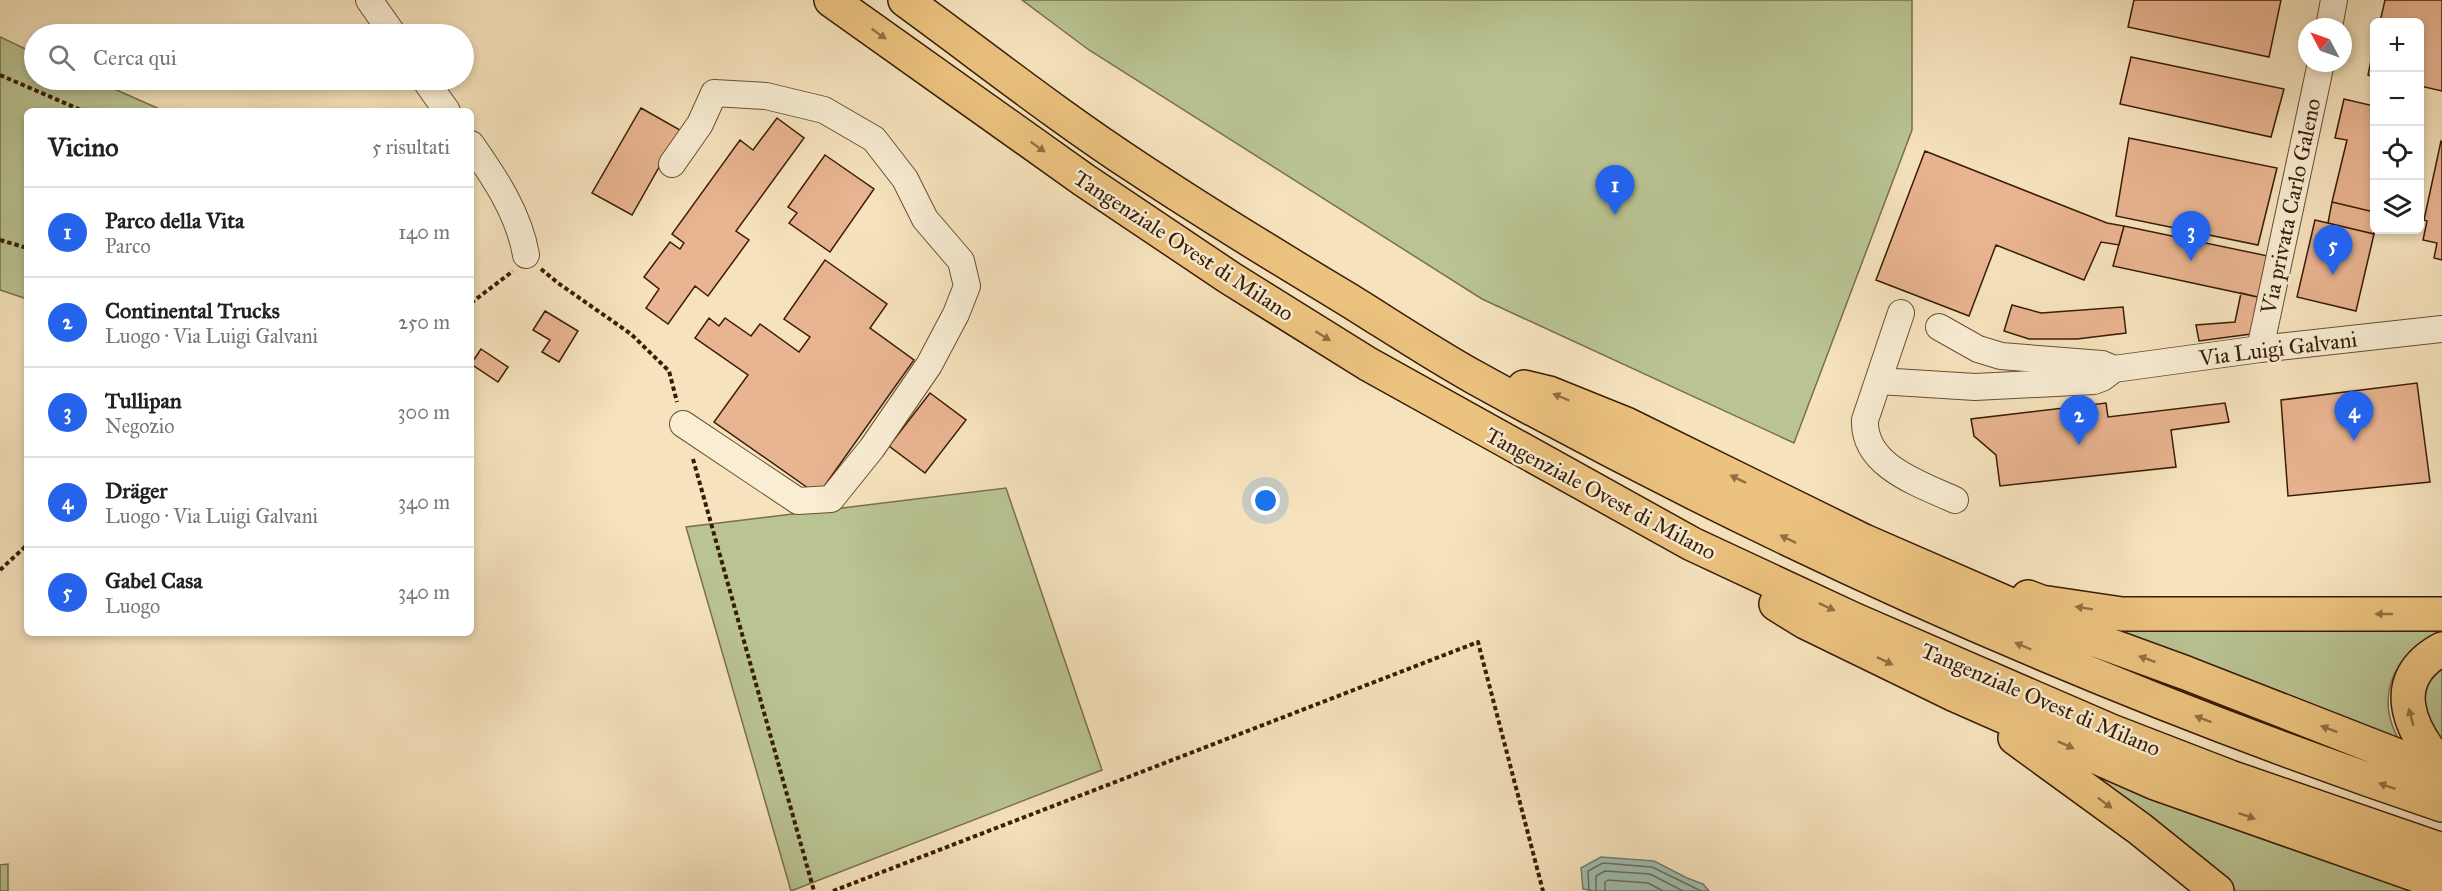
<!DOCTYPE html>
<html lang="it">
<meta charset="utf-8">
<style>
:root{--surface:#fff;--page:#f6f6f6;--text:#222;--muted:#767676;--line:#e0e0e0;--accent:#2563eb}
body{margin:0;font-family:"IM FELL Great Primer",serif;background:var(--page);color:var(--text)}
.controls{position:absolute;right:18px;top:18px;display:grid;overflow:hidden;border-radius:9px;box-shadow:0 3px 9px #0003}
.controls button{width:54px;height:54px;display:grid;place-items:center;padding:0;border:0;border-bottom:2px solid var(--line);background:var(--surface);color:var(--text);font:30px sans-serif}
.compass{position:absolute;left:2298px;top:18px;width:54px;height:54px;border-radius:50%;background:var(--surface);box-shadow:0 3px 9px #0003;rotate:311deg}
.you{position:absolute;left:1266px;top:501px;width:21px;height:21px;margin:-15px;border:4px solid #fff;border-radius:50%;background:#1a73e8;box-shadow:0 0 0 9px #1a73e833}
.badge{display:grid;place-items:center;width:39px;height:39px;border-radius:50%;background:var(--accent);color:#fff;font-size:20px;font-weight:700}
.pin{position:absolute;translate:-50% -50px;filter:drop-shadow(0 2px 3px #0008)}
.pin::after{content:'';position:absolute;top:32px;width:21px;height:18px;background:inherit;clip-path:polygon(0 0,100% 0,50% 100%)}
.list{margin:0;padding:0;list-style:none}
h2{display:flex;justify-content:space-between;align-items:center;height:78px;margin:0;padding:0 24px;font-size:26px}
h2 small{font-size:20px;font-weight:400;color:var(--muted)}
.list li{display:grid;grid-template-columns:39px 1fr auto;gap:18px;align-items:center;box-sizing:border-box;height:90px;padding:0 24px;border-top:2px solid var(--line)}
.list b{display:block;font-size:22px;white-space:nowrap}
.list p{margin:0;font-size:20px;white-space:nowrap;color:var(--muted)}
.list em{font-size:20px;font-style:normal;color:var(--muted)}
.icon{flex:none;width:33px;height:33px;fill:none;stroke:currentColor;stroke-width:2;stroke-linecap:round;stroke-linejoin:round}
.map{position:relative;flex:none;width:2442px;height:891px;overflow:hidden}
.search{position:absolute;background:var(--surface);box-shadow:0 3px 9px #0003;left:24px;top:24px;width:450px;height:66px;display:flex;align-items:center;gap:15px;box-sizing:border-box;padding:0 21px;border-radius:33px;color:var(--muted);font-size:22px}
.panel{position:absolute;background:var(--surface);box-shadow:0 3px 9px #0003;left:24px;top:108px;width:450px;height:528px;border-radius:9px}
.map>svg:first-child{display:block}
</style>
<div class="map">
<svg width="2442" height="891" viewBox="0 0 2442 891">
<rect width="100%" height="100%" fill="#f6e3bd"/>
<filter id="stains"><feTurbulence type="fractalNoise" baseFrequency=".00333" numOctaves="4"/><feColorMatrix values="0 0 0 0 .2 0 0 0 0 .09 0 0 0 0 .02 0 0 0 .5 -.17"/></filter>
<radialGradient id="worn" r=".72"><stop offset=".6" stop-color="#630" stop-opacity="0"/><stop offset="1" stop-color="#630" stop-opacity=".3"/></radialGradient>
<path fill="#bac493" stroke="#7a704c" stroke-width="1.5" d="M1022,0h890v130l-118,313 -312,-144 -393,-249z
M0,37l34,16v27h60l70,31h-137v188l-27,-9z
M1006,488l96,282 -311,121 -105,-364z
M2442,621v12c-51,20 -70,68 -38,115l-306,-124z
M2442,655v99l-24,-68z
M2100,772l328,119h-198l-136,-111z
M8,864v27h-8v-26z"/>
<path fill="#9dbeb2" stroke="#757d6d" stroke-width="1.5" d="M1601,857l53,4 33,17 16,6 6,7h-114l-12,-2 -2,-21z"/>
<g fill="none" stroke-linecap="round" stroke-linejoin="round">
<path stroke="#6b6d5c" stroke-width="1.5" d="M1589,891l-1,-20 15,-8 49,4 49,24
M1596,891v-15l9,-5 45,3 33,17
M1605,891v-9l3,-2 40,3 15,8"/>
</g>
<path fill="#e9b491" stroke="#391c05" stroke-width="1.5" d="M2134,0h147l-12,57 -141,-30z
M2385,0h57v91l-22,-5v-64h-40z
M2374,46v31l-6,-2z
M2131,57l153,32 -13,48 -151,-33z
M2344,99l30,7v106l-42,-10 15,-62 -12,-2z
M641,108l39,22 -48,85 -40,-22z
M777,118l27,20 -68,93 13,9 -41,56 -13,-10 -27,38 -22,-16 13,-19 -15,-12 26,-35 10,7 4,-6 -12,-9 68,-94 13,10z
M2129,138l148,30 -19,77 -142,-29z
M2441,141l1,1v118l-8,-2 3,-15 -14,-3 4,-19 -3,-1z
M1925,151l182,72 17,3 -5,19 -18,-3 -17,38 -88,-35 -27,71 -93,-36z
M825,155l49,34 -44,63 -41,-29 8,-10 -9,-6z
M2332,202l42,10v22l-46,-11z
M2315,220l59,14 -18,77 -59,-14z
M2124,226l144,30 -10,41 -145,-31z
M825,260l62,44 -17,24 44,32 -96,135 -104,-73 34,-47 -53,-37 14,-20 10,8 6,-8 26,18 9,-12 39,28 11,-15 -26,-18z
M2241,293l17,4 -7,37 -52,7 -3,-16 39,-3z
M2012,305l29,8 82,-6 3,26 -49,6h-48l-25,-8z
M545,311l33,20 -19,31 -17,-10 8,-12 -17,-10z
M481,349l27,18 -10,15 -27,-18z
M2417,383l13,99 -142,14 -7,-96z
M930,393l36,27 -41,53 -36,-27z
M2106,403l2,14 117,-14 4,19 -58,8 5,37 -176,19 -4,-31 -22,-19 -3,-17z"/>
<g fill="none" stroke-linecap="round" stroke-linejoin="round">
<g stroke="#684e33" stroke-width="28">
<path id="minor" d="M369,0l24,34
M2329,27l5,-27
M425,80l22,31
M471,144c24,34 48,70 55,111
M672,164l28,-40 14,-31 52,3 58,14 50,29 31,40 20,40 36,42 6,25 -11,28 -27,51 -57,83 -41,51 -33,2 -115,-77
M1901,313l-36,107c-2,46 55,64 90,80
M1939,327l39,22 23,7 101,8 12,5
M2260,349l61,-286
M1879,381l96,6 119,-6 8,-3 12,-9 146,-20 182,-20"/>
</g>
<g stroke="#391c05" stroke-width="36">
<path id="highway" d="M831,0l253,180 146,98 138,86 324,180 163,76 256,111 119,46 212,73
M905,0c77,56 154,117 234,169 68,45 138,88 208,130 42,26 84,54 127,78 309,171 633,315 968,428
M1524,387l25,6 77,31 238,117 207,90 115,42 256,100
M2028,597l13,5 81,12h320
M1776,604l29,18 150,73 200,88 287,101
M2442,649c-56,30 -33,81 0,117
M2015,738l125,91 77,62"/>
</g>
<path stroke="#391c05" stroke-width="4" stroke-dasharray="4.5 3" stroke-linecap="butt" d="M0,75l83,36
M0,240l27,8
M541,269l17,14 73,51 38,37 8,31
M471,303l42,-32
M693,459l121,432
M0,570l27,-25
M833,891l645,-249 65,249"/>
<use href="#minor" stroke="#f9edd4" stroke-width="26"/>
<use href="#highway" stroke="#ebc27e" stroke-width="33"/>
</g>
<defs><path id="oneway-solid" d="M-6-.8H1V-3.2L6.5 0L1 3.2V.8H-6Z" transform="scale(1.5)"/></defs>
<g fill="#926f42">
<use href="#oneway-solid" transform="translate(879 34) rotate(35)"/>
<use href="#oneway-solid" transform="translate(1038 147) rotate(35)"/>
<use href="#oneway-solid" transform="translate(1323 336) rotate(32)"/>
<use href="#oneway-solid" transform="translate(1561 397) rotate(-157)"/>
<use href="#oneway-solid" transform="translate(1738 479) rotate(-154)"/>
<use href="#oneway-solid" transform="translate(1788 539) rotate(-154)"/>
<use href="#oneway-solid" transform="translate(1827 607) rotate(25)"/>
<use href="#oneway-solid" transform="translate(2084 608) rotate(-171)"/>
<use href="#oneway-solid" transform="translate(2384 614) rotate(-180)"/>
<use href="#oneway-solid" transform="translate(2023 646) rotate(-157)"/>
<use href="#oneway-solid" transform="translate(2147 659) rotate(-160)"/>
<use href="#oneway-solid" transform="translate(1885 661) rotate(26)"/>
<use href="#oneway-solid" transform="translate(2411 717) rotate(-105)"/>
<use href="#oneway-solid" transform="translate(2203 719) rotate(-159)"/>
<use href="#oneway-solid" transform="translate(2329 729) rotate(-159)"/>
<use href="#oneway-solid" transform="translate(2066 745) rotate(24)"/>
<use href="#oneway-solid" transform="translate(2387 786) rotate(-161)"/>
<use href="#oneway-solid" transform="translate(2105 803) rotate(37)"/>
<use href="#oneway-solid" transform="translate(2247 816) rotate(19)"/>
</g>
<g text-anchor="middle" stroke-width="5" stroke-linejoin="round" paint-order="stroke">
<g font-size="22" fill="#391c05" stroke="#f9edd4">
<text transform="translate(2290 206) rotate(-78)" y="8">Via privata Carlo Galeno</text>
<text transform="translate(1184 245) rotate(33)" y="8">Tangenziale Ovest di Milano</text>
<text transform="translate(2278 348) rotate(-7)" y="8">Via Luigi Galvani</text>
<text transform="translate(1601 493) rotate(28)" y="8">Tangenziale Ovest di Milano</text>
<text transform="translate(2041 699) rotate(23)" y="8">Tangenziale Ovest di Milano</text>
</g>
</g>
<rect width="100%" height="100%" filter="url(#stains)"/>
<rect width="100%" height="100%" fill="url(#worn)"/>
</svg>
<div class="controls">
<button>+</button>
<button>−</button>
<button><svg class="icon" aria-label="locate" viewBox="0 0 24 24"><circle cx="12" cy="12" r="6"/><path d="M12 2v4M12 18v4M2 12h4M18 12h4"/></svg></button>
<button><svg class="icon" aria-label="layers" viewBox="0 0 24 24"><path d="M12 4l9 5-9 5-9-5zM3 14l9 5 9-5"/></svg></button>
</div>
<svg class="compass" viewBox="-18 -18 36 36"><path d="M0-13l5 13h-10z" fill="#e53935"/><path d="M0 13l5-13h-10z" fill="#767676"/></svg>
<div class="you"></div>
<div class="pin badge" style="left:1615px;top:215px">1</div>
<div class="pin badge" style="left:2079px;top:445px">2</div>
<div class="pin badge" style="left:2191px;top:261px">3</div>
<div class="pin badge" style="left:2354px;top:441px">4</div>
<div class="pin badge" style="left:2333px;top:275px">5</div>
<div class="search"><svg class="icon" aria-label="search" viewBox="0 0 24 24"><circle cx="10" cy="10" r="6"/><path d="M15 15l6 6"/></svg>Cerca qui</div>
<section class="panel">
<h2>Vicino<small>5 risultati</small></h2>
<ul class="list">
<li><span class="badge">1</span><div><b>Parco della Vita</b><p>Parco</p></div><em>140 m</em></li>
<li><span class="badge">2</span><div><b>Continental Trucks</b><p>Luogo · Via Luigi Galvani</p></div><em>250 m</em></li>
<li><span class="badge">3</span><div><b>Tullipan</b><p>Negozio</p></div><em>300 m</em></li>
<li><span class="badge">4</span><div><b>Dräger</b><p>Luogo · Via Luigi Galvani</p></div><em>340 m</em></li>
<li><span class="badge">5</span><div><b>Gabel Casa</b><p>Luogo</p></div><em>340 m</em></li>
</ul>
</section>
</div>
